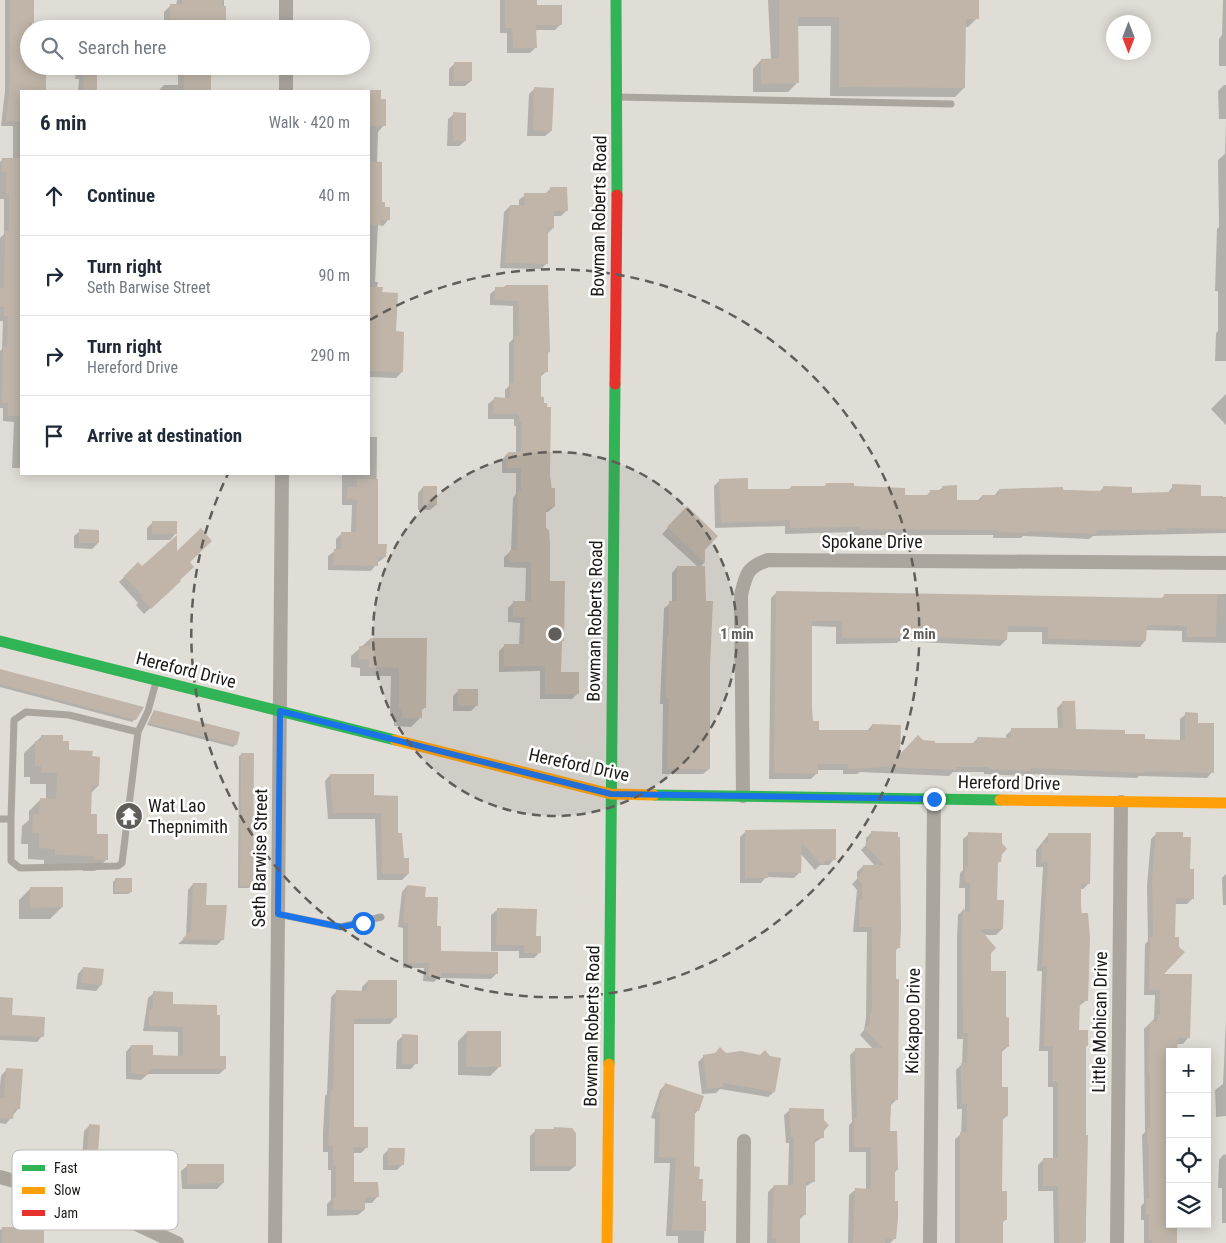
<!DOCTYPE html>
<meta charset="utf-8">
<style>
:root{--surface:#fff;--page:#f2f2f3;--text:#1f2937;--muted:#747a83;--line:#e0e1e3}
body{margin:0;font-family:"Roboto Condensed",sans-serif;background:var(--page);color:var(--text)}
.controls{position:absolute;right:15px;bottom:15px;display:grid;overflow:hidden;border-radius:0px;box-shadow:0 2px 12px #0003}
.controls button{width:45px;height:45px;display:grid;place-items:center;padding:0;border:0;border-bottom:1px solid var(--line);background:var(--surface);color:var(--text);font:25px sans-serif}
.compass{position:absolute;left:1106px;top:15px;width:45px;height:45px;border-radius:50%;background:var(--surface);box-shadow:0 2px 12px #0003;rotate:180deg}
.stop{position:absolute;width:15px;height:15px;margin:-11px;border:4px solid #1a73e8;border-radius:50%;background:#fff}
.stop.end{background:#1a73e8;border-color:#fff;box-shadow:0 1px 5px #0008}
.list{margin:0;padding:0;list-style:none}
h2{display:flex;justify-content:space-between;align-items:center;height:65px;margin:0;padding:0 20px;font-size:21px}
h2 small{font-size:16px;font-weight:400;color:var(--muted)}
.list li{display:grid;grid-template-columns:32px 1fr auto;gap:15px;align-items:center;box-sizing:border-box;height:80px;padding:0 20px;border-top:1px solid var(--line)}
.list b{display:block;font-size:19px;white-space:nowrap}
.list p{margin:0;font-size:16px;white-space:nowrap;color:var(--muted)}
.list em{font-size:16px;font-style:normal;color:var(--muted)}
.icon{flex:none;width:28px;height:28px;fill:none;stroke:currentColor;stroke-width:2;stroke-linecap:round;stroke-linejoin:round}
.map{position:relative;flex:none;width:1226px;height:1243px;overflow:hidden}
.search{position:absolute;background:var(--surface);box-shadow:0 2px 12px #0003;left:20px;top:20px;width:350px;height:55px;display:flex;align-items:center;gap:12px;box-sizing:border-box;padding:0 18px;border-radius:28px;color:var(--muted);font-size:19px}
.panel{position:absolute;background:var(--surface);box-shadow:0 2px 12px #0003;left:20px;top:90px;width:350px;height:385px;border-radius:0px}
.map>svg:first-child{display:block}
</style>
<div class="map">
<svg width="1226" height="1243" viewBox="0 0 1226 1243">
<rect width="100%" height="100%" fill="#e0ddd6"/>
<path fill="#0003" d="M5,0h27v29h-3v37l16,19 1,6h-25v377h-9l2,-46 -11,-1v-13h-3v-57l2,-2 1,-28h-3v-83l4,-4v-35h-4v-37l3,-3 10,-1v-32h-12l4,-35z
M177,0h47v19l-3,4v6h-47l-1,-5h-9v-12l6,-6h6z
M500,0h36v7l25,17 -6,6h-20v18l-5,5h-23v-20h-7z
M768,0h209v18l-9,9h-4v61l-9,9 -125,-1 1,-70h-34v57l-9,9h-35v-23l8,-9h10z
M1223,0h3v66h-7v-27l3,-4z
M455,63l16,18 -6,5h-16v-17z
M79,66h17l-1,25h-17l1,-12h-4l1,-9z
M178,66h37v4l-5,6v15h-52l6,-6h14z
M1224,85h2v276h-11l1,-28 2,-2v-40h-3l2,-62 2,-2 -1,-67 7,-6 1,-35h-7l-1,-28z
M535,88l16,43 -6,5h-18l2,-42z
M369,91h10l5,34 -6,7 -1,31 3,40 8,17 -5,6 -5,-1 -3,57h3l-1,6 4,5 14,40 7,39 -6,6 -27,-1z
M454,114l11,27 -6,5h-12l1,-27z
M551,188l16,22 -6,6h-8v12l-6,6v29l-6,6 -41,-1 4,-56 6,-6h9v-6l6,-5 20,-1z
M506,286h41l2,66 -2,2v17l-7,6v21l14,109 -6,5h-4l4,70 15,45 -4,46 19,20 -6,6h-32v-28l-41,1v-21l5,-5h15l1,-23 -12,-1v-14l6,-6h11l1,-34 -22,-1v-10l7,-6 2,-53 3,-4v-21h-14v-14l6,-6h8v-27h-2v-7h-26v-15l6,-5h11v-9l4,-4v-43l4,-4v-33l-23,-1v-11l6,-5z
M1226,394v31l-15,-16z
M369,437h8l-1,108 9,12 -8,6 -6,8 -43,-1v-14l8,-6v-11l6,-6h9l1,-28h-10v-31h-20h47z
M720,480l27,10h41l3,-3 32,1 3,-4 78,12h22l5,-5h7l5,-4 13,14h21l5,-5h12l5,-6 35,-2 65,4 5,-5 26,7h37l6,-8 27,11h26v36l-133,3 -4,3 -66,-3 -2,2h-28v-3h-139v-3l-69,2v-8l-70,2 -1,-42z
M423,487l13,18 -6,5h-12v-17z
M687,508l17,41v14l-4,4 9,98v104l-6,5h-41l1,-70h-3l4,-96 8,-6v-29l5,-6h21l-36,-33z
M152,523l23,11 -5,6h-23v-12z
M80,531l18,12 -6,6 -18,-1v-12z
M175,554l13,8 -14,24 -30,28 -8,-9 2,-2 -19,-21 19,-18 4,4z
M777,592l384,7 4,-4 61,-1v49l-44,-1v-11l-37,-1v11l-5,6 -98,-3v-12h-36v8l-6,6 -101,-5 -2,2 -61,1v-17l-25,-1v82l1,14 6,9h49l5,-6 26,32 25,-15 10,2h39l6,-6 28,1v-4l6,-5h46l-1,-22 6,-6 12,28 49,5 20,5 36,1v-22l6,-5 11,10 15,48 -5,6 -68,-2 -2,2 -111,-4 -2,2 -40,-2v-2h-31l-4,4 -89,-4 -3,2h-14v-4h-26v3l-6,6h-42l2,-181z
M370,639l55,1v67l-5,5v6l-9,9 -17,-1v-10h-4l1,-40h-31v-8l-9,-1v-11z
M0,671l135,48 -3,3 -132,-35z
M459,690l18,15 -6,6h-18v-15z
M154,711l82,33 -3,3 -86,-22z
M42,736l20,7 6,8 23,7 7,28 -7,7 -1,23 17,43 -12,12h-12v-4l-39,-1v-6l-16,-1v-15h-7l1,-18 7,-6v-9l11,-11h6v-16h-16v-7h-6v-24z
M242,754l10,131 -3,3h-11l1,-132z
M330,775l42,21 24,38 12,40 -6,6h-25l-2,-61h-47l-3,-38z
M746,831h89l-1,28 -5,6h-9l-5,5 -15,-17v19l-6,6 -28,-1 -5,6h-21v-46z
M871,833h25l3,114 -4,4 2,148 -6,6 -2,27 8,38 -3,3 1,65 -5,5h-42l1,-48 6,-5h11v-38h-17v-27l3,-3 -2,-67 6,-6h17l-13,-14 4,-5 2,-12 1,-86h-14l4,-42 -5,-6 5,-5v-7l6,-6h12l-14,-16 5,-5v-7z
M1157,833l32,37 4,28 -6,6h-12l-14,71 27,63 -5,6h-17l4,8v172l5,19h-31v-23h-3v-14l3,-3 -2,-68 3,-3 -1,-103 10,-10 1,-24h-11l1,-51 3,-3 -1,-56 4,-46z
M969,834l31,20v7l-4,4v36l6,28 -6,6h-13l6,18v19l15,47 4,27 -6,6 -2,36 7,28 -5,4 -1,72 5,27 -4,4 -1,20h-46v-104l6,-5 1,-25h-5l-1,-39 6,-6 1,-25h-6v-101l1,-23 5,-5 2,2v-24h-6l1,-15 3,-3v-31z
M1049,834l40,49 -6,6h-3l7,111 -8,6 -1,25 9,15 -3,2 -1,195h-29l-1,-52h-15v-26l6,-6h9v-72h-5v-36h-9l3,-80h-5l6,-104h-7v-17z
M1226,874v66v-35h-3l-1,-27z
M116,879l15,13 -3,2h-15v-12z
M193,884l30,55 -6,6 -39,-1 8,-7 2,-47z
M407,886l16,13 13,28 3,25 58,21 -6,6 -53,-1 -4,4 -11,-1 1,-13h-21v-40l-5,-1 4,-35z
M31,888l31,19 -12,12h-31v-19z
M497,910l38,27 5,15 -6,6h-15v-7h-28v-36z
M83,968l18,17 -5,6 -20,-2 2,-15z
M368,981l27,37 -5,6h-37l-1,104 15,19 -6,6h-8v31l24,13 -5,6h-8v7l-6,5 -31,1v-12l4,-4v-30h-3v-18h-5v-19l2,-37 2,-2 4,-97 6,-6 25,1v-5z
M154,993l18,13 47,51 6,12 -6,5h-71l-7,6 -15,-1v-27l5,-6 21,11h26v-25l-35,-1 5,-33z
M0,998l11,19 31,19 -5,6 -37,-2z
M1226,1019v97l-10,1 -1,-27 8,-6z
M467,1032l32,35 -9,9 -32,-1v-34z
M403,1036l13,27 -5,6h-15l1,-28z
M704,1056l70,36 -6,5 -48,-8 -4,4 -14,1 -4,-32z
M6,1070l12,39 -12,15 -6,-1v-37l1,-10z
M665,1085l33,25 -4,5 -2,53 6,12 3,23h4l-1,40h-26v-7h-12l4,-73h-16l1,-44 -4,-1 9,-28z
M790,1110l33,21v6l-9,6v38l-9,6 -1,28 -5,5v23h-32l1,-51 6,-6h14l1,-43h-3l-2,-28z
M89,1126l7,41 -6,6 -9,-1 3,-41z
M536,1130l39,36 -6,5h-39v-35z
M389,1149l14,15 -6,6h-14v-15z
M1224,1154l2,1v68h-4v-35h-4l1,-28z
M187,1166l36,17 -6,6h-35l-1,-18z
M3,1228l40,15h-43v-13z"/>
<path fill="#c0b5a8" d="M10,0h24v23h-5v43h17v25h-25v30h-15l4,-37z
M182,0h40v6h4v14h-4v9h-42l-1,-10h-9v-15h12z
M505,0h32v5h25v20h-26l1,23h-24l-1,-20h-7z
M779,0h200v19h-13l-1,69 -126,-1v-70h-41l1,66 -38,1v-25l18,-1z
M454,62h18v19h-18z
M84,66h13v25h-14z
M184,66h27v25h-27z
M534,87l20,1 -2,43 -19,-1z
M369,90h12v9h5v27h-17z
M453,112l13,1v28h-13z
M2,158h19v258h-13v-13h-6l1,-56h4l1,-31h-4v-9h-4v-19h4l1,-57h4v-37h-3v-22h-4z
M369,161l13,1v40h3v5h5v13h-9v5h-12z
M550,187h17l1,24h-14v17h-6v36l-43,-1 5,-58h15l-1,-12h26z
M506,285h42l2,67h-2v20h-7v25h3v6h3v4h4l-1,70 1,11h4v19h-9v21l3,2 1,12v39h15l-1,60h-2l-1,31h18v22h-34v-28h-41v-22h20l1,-27h-12v-16h18v-39h-22l1,-12h7l1,-59h3v-23h-14l1,-16h13l1,-31h-3v-7h-26l1,-17 16,1v-15h4v-47h5l-1,-35 -23,-1v-13h11z
M369,287h14l-1,5 16,1 -2,38 8,1 -1,40 -34,-1z
M748,478v11h43v-3h35v-3h28v3l51,2v7h25v-5h12v-4l15,-1v15h25v-5h17v-6l64,-2v3l40,1v-5l29,1v6l40,-1v-8l29,1v11h22v2h3v31l-60,-1 1,2h-70l-1,4 -68,-3v2l-30,-1v-2l-139,-1v-2l-69,1v-8l-69,3 -2,-44z
M357,479h21v65h9l-1,13h-8v9l-45,-1 1,-16h7v-17h15l1,-32 -10,-1v-12h10z
M423,486h14v19h-14z
M687,506l31,30 -13,14v13l-38,-36z
M152,521h25v13h-25z
M201,528l11,13 -22,21 4,5 -14,13 1,1 -30,28 -10,-11 2,-2 -19,-20 14,-14 4,4 35,-31v16z
M79,529l20,1v13h-20z
M677,566h28l1,35h7l-3,64v104h-43l2,-70h-3l1,-64h2v-34h8z
M776,591l388,7v-4h53l-1,43h-29v-11l-40,-1 -1,16 -98,-2v-12l-40,-1 -1,14 -103,-4v2h-62v-17h-30v86l1,14h6v9h53v-6l29,1 -1,29 18,-19 5,5 12,1v2h42v-6l34,1v-10h52l-1,-27h13l1,28 49,1v4h20v5l40,1v-28l13,1v10h16v50l-70,-2v2l-20,-1 -93,-4v3l-42,-2v-2h-33v3l-70,-3 -38,2v-5h-30v10l-44,-1z
M370,638h57l-1,70h-4v10h-20v-10h-3v-40l-30,-1v-8h-10v-13h11z
M0,669l140,37 4,1 -8,13 -136,-36z
M458,689h20v17l-20,-1z
M154,710l86,22 -3,13 -89,-22z
M41,735h22v6h6v9l24,1 -1,5 8,1 -1,29h-7l-1,28h6v20h11v26h-14v-4l-39,-1v-6l-16,-1v-15h-7l1,-19h6l1,-16 16,1 1,-26h-16v-7h-6v-25h6z
M241,753h13l-1,133h-13z
M330,774h44v21l24,1v37h4l2,25h5v16h-27l-1,-61h-48z
M836,829v31h-9l-5,5 -20,-22 -1,30 -33,-1v6h-23v-48z
M871,831l27,1v5h2l1,91 -1,20h-4v31h3l-1,121h-7l-1,31h7l1,39h-3v31h3v17l-2,21h-10l-1,4h-32l2,-55 16,1v-42h-17v-29h3l-2,-70h28l-19,-19 6,-6v-10h2v-86h-13v-27h3v-16l-5,-6 5,-6 1,-7h21l-19,-21 6,-6z
M968,832l34,1v10l5,6 -5,5 -1,8h-3l-1,38h7l-1,29h-23l16,19 -5,5v18h15v46l3,1v29h-7v40h6v29h-5l-1,75h5v29h-4v23h-43v-111h7v-28h-5l-1,-24v-17h6l1,-30h-5l-1,-101 1,-24 4,4h3v-29h-5v-17h3z
M1156,832h27v5h8l-1,32h4v30l-18,-1 -1,39h4v10l6,5 -21,22h28l-2,64h-12l-1,14h-7v172h7v19h-25v-3h-3v-25h-3v-16h3v-55h-2v-16h3v-55h-2l2,-51h7v-7h3v-25h-11l1,-53h3l-1,-58z
M1048,833h43l-1,51h-9v29h7l2,24 -2,64 -8,-1 -1,30h9v16h-2v89h2l-2,86v21l-4,1h-23l-1,-57h-15v-28h15v-76h-5v-36h-9l3,-80h-5l6,-104h-7l1,-19h6z
M115,878h17v14h-17z
M193,883h14l-1,22h21l-3,35 -42,-1 9,-9z
M407,885l19,2 -1,10h13l-1,29h4v25l57,1v22l-57,-1v4l-13,-1 1,-13h-21v-40l-5,-1z
M30,887h33v20l-33,1z
M497,908l40,1 -1,27h5v17h-17v-8h-28z
M83,967l21,2 -2,16 -21,-2z
M368,980h29v38l-43,1v108h14v21l-14,-1v35h24l1,15h-14v13h-32v-13h3v-32h-3v-19h-5l1,-20 2,-37h2l3,-99 31,1z
M153,991l20,1v12l44,1v10h3v41h6v13h-77l-1,6 -17,-2v-28h22v10l30,1v-29l-34,-1v-17h4z
M0,997l13,1 -1,17 33,2 -1,20 -44,-2z
M467,1031h34v36h-35z
M402,1034l16,1v29h-16z
M720,1047l6,6 15,-2 19,4 5,-5 5,6 11,2 -6,34 -52,-9v4l-16,2 -4,-34 12,-2z
M6,1068l17,1 -3,40h-6l-1,10 -13,-1v-20h4z
M665,1083l39,13 -5,15 -4,-1 -1,56 6,1 -1,12h4l-1,22h4v30l-34,-1 4,-72 -17,-1 1,-44 -4,-1z
M789,1108l35,1v11l5,5 -5,6v7h-9v44h-9v33h-6v28h-24v-5h-4l2,-53h19l1,-48h-3z
M89,1124l11,1 -3,42h-11z
M554,1127l18,1 4,5v33h-41v-37h19z
M388,1148h17l-1,17h-16z
M187,1164h37v19l-37,1z
M2,1227h42v16h-42z"/>
<g fill="none" stroke-linecap="round" stroke-linejoin="round">
<path stroke="#aaa69e" stroke-width="7" d="M618,97l333,7
M0,819h11l3,-99 12,-8 43,3 69,17 10,-21 8,-29
M11,819v42l9,7 98,-2 4,-3 16,-131
M278,914l63,13 40,-10"/>
<path stroke="#aaa69e" stroke-width="14" d="M286,29v-29
M286,91v-25
M743,796l-2,-201c5,-21 6,-28 27,-35l458,3
M0,1177l93,27 84,39
M275,1243l7,-769
M743,1243l1,-102
M930,1243l4,-444
M1117,1243l4,-441"/>
<path stroke="#30b455" stroke-width="11" d="M616,0l1,195
M0,641l395,99
M654,795l346,5
M609,1064l6,-680"/>
<path stroke="#ff9f0a" stroke-width="11" d="M395,740l216,54 43,1
M1000,800l226,3
M607,1243l2,-179"/>
<path stroke="#e5322d" stroke-width="11" d="M615,384l2,-189"/>
</g>
<g fill="none" stroke-linecap="round" stroke-linejoin="round">
<path stroke="#1a73e8" stroke-width="6" d="M363,923l-22,4 -63,-13 2,-203 331,83 323,5"/>
</g>
<circle cx="555" cy="634" r="182" fill="#615e59" fill-opacity=".12"/>
<g fill="none" stroke="#615e59" stroke-width="2.5" stroke-dasharray="9 6">
<circle cx="555" cy="634" r="182"/>
<path d="M370 320A364 364 0 1 1 228 474"/>
</g>
<defs>
<g id="temple-disc" transform="scale(1.4375)"><circle r="9.5" fill="#615e59" stroke="#fff"/><path d="M0-6L5-2H3V0L6.5 2.5H4V6H1.5V3h-3V6H-4V2.5H-6.5L-3 0V-2H-5Z" fill="#fff"/></g>
</defs>
<g fill-rule="evenodd">
<use href="#temple-disc" x="129" y="816"/>
</g>
<g text-anchor="middle" stroke-width="5" stroke-linejoin="round" paint-order="stroke">
<g font-size="18" fill="#1c1a16" stroke="#fff">
<text transform="translate(599 216) rotate(-89)" y="6">Bowman Roberts Road</text>
<text x="872" y="548">Spokane Drive</text>
<text transform="translate(595 621) rotate(-89)" y="6">Bowman Roberts Road</text>
<text transform="translate(186 670) rotate(14)" y="6">Hereford Drive</text>
<text transform="translate(579 765) rotate(12)" y="6">Hereford Drive</text>
<text transform="translate(1009 783) rotate(1)" y="6">Hereford Drive</text>
<text transform="translate(260 858) rotate(-89)" y="6">Seth Barwise Street</text>
<text transform="translate(913 1021) rotate(-89)" y="6">Kickapoo Drive</text>
<text transform="translate(1100 1022) rotate(-89)" y="6">Little Mohican Drive</text>
<text transform="translate(592 1026) rotate(-89)" y="6">Bowman Roberts Road</text>
</g>
<g font-size="18" fill="#1c1a16" stroke="#fff" text-anchor="start">
<text x="148" y="812">Wat Lao<tspan x="148" dy="21">Thepnimith</tspan></text>
</g>
</g>
<rect x="12" y="1150" width="166" height="80" rx="8" fill="#fff" stroke="#bbbab9" stroke-width="1"/>
<rect x="22" y="1165" width="23" height="6" fill="#30b455"/>
<rect x="22" y="1187" width="23" height="7" fill="#ff9f0a"/>
<rect x="22" y="1210" width="23" height="6" fill="#e5322d"/>
<g font-size="14" fill="#1c1a16">
<text x="54" y="1173">Fast</text>
<text x="54" y="1195">Slow</text>
<text x="54" y="1218">Jam</text>
</g>
<circle cx="555" cy="634" r="8" fill="#615e59" stroke="#fff" stroke-width="2.5"/>
<g font-size="15" text-anchor="middle" font-weight="bold" fill="#615e59" stroke="#fff" stroke-width="5" stroke-linejoin="round" paint-order="stroke">
<text x="737" y="639">1 min</text>
<text x="919" y="639">2 min</text>
</g>
</svg>
<div class="controls">
<button>+</button>
<button>−</button>
<button><svg class="icon" aria-label="locate" viewBox="0 0 24 24"><circle cx="12" cy="12" r="6"/><path d="M12 2v4M12 18v4M2 12h4M18 12h4"/></svg></button>
<button><svg class="icon" aria-label="layers" viewBox="0 0 24 24"><path d="M12 4l9 5-9 5-9-5zM3 14l9 5 9-5"/></svg></button>
</div>
<svg class="compass" viewBox="-18 -18 36 36"><path d="M0-13l5 13h-10z" fill="#e53935"/><path d="M0 13l5-13h-10z" fill="#747a83"/></svg>
<div class="stop" style="left:363px;top:923px"></div>
<div class="stop end" style="left:934px;top:799px"></div>
<div class="search"><svg class="icon" aria-label="search" viewBox="0 0 24 24"><circle cx="10" cy="10" r="6"/><path d="M15 15l6 6"/></svg>Search here</div>
<section class="panel">
<h2>6 min<small>Walk · 420 m</small></h2>
<ul class="list">
<li><svg class="icon" aria-label="ahead" viewBox="0 0 24 24"><path d="M12 20V5M6 11l6-6 6 6"/></svg><div><b>Continue</b></div><em>40 m</em></li>
<li><svg class="icon" aria-label="right" viewBox="0 0 24 24"><path d="M7 20v-9h11M14 6l5 5-5 5"/></svg><div><b>Turn right</b><p>Seth Barwise Street</p></div><em>90 m</em></li>
<li><svg class="icon" aria-label="right" viewBox="0 0 24 24"><path d="M7 20v-9h11M14 6l5 5-5 5"/></svg><div><b>Turn right</b><p>Hereford Drive</p></div><em>290 m</em></li>
<li><svg class="icon" aria-label="arrive" viewBox="0 0 24 24"><path d="M6 21V4h12l-3 4 3 4H6"/></svg><div><b>Arrive at destination</b></div></li>
</ul>
</section>
</div>
